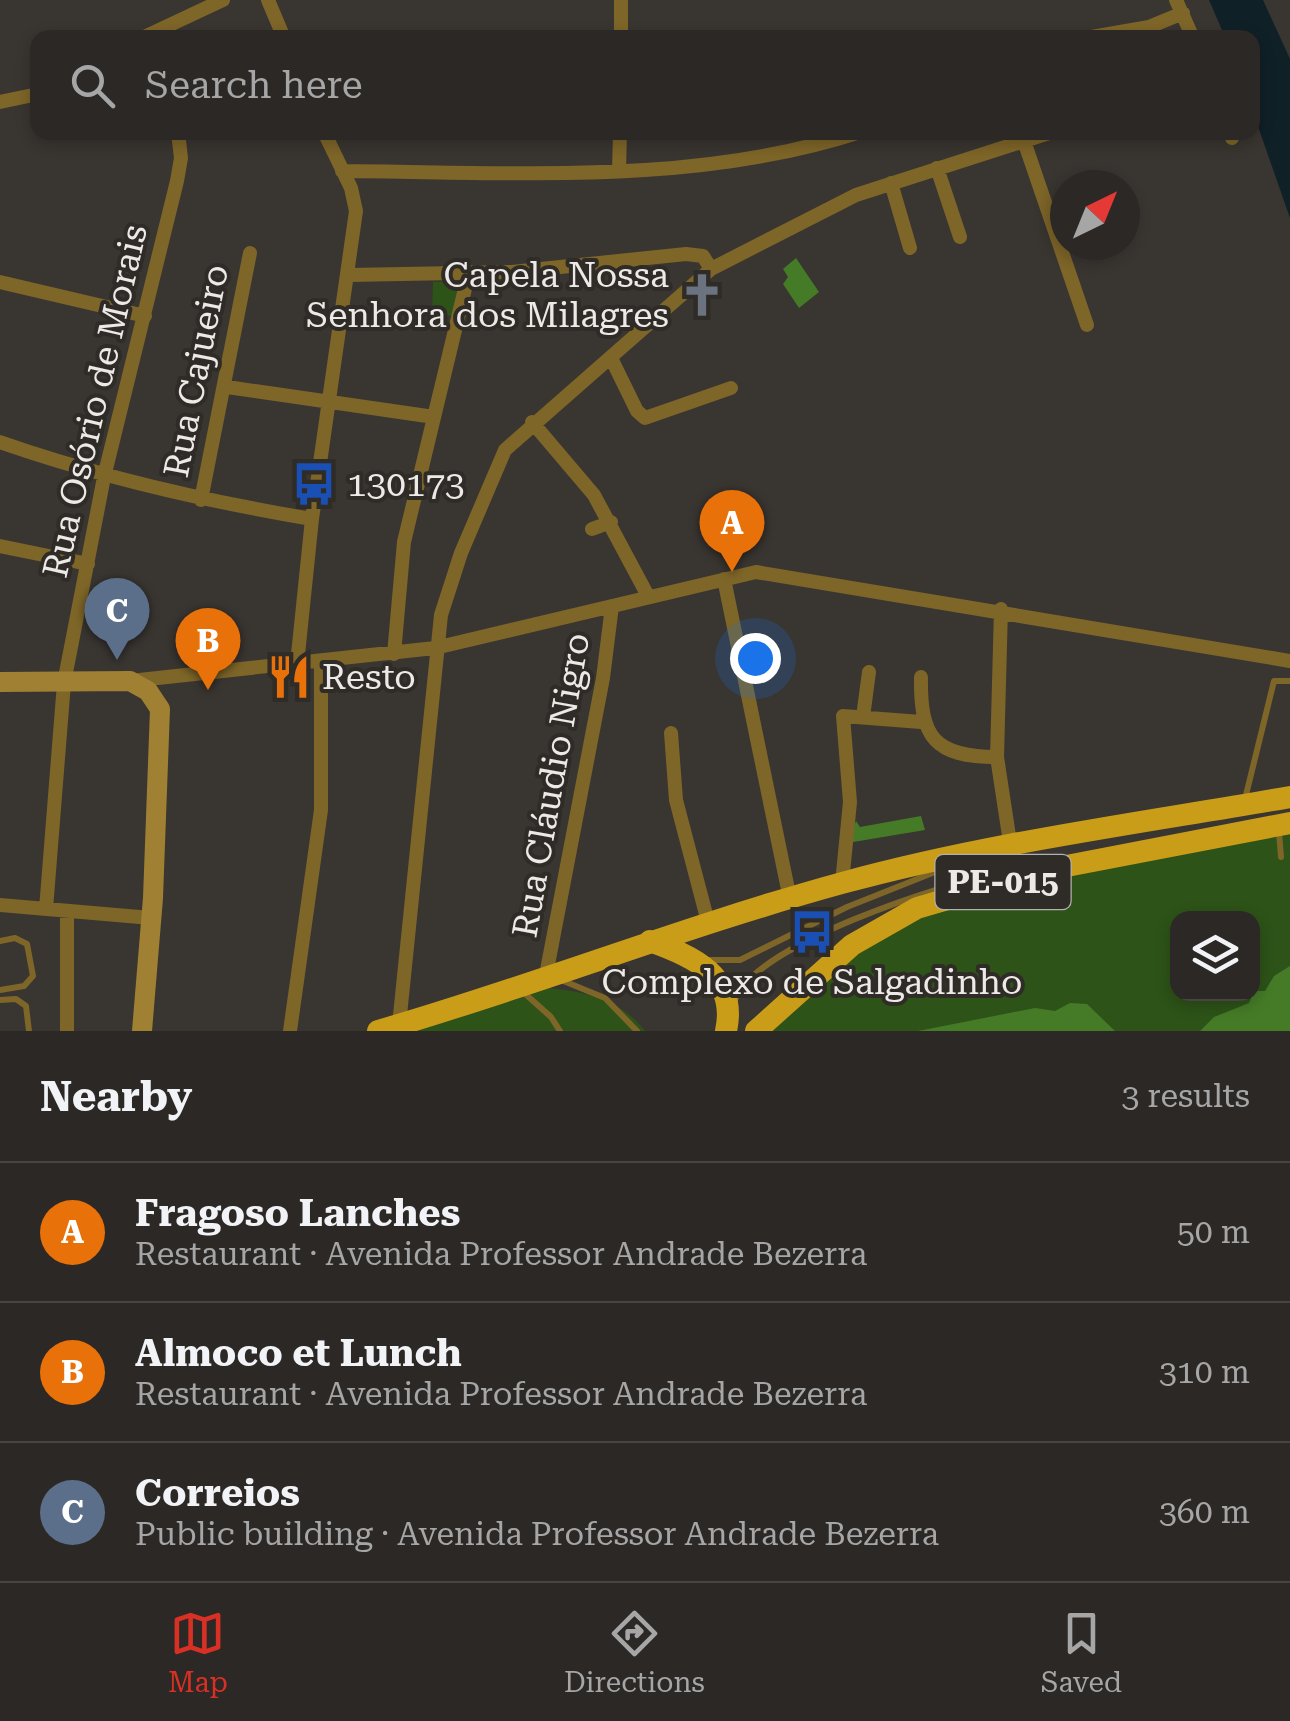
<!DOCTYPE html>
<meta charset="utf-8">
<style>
:root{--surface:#2b2825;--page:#373432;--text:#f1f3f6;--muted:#a6a6a7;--line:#474442;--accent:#d93025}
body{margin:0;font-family:"Roboto Serif",serif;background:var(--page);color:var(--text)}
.controls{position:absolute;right:30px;bottom:30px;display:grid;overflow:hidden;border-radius:20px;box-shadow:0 5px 15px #0003}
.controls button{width:90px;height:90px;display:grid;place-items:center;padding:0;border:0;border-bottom:2px solid var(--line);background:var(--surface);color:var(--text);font:50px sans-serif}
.compass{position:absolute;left:1050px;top:170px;width:90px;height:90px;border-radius:50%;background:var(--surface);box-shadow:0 5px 15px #0003;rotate:43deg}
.you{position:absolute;left:755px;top:658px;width:35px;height:35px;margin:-25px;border:8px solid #fff;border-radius:50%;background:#1a73e8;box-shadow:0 0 0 15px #1a73e833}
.badge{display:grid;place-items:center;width:65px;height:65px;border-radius:50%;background:var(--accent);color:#fff;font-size:32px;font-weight:700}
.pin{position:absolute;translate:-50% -82px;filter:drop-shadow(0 2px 5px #0008)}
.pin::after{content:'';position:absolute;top:52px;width:35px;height:30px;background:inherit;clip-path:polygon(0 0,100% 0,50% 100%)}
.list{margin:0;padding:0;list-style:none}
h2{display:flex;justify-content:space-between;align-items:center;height:130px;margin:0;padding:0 40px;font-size:42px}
h2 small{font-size:32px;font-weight:400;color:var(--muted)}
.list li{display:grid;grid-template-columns:65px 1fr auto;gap:30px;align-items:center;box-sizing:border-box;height:140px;padding:0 40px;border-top:2px solid var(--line)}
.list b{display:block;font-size:38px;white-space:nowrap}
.list p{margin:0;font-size:32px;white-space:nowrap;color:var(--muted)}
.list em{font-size:32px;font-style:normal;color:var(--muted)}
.icon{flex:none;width:55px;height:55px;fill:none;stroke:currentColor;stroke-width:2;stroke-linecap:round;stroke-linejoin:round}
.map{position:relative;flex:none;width:1290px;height:1031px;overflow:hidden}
.search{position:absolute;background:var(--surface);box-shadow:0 5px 15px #0003;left:30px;right:30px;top:30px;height:110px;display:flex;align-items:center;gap:25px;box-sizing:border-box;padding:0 35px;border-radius:20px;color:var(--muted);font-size:38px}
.sheet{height:550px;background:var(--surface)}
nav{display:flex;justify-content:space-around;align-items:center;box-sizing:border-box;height:140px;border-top:2px solid var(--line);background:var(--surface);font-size:28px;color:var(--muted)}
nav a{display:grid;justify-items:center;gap:5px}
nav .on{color:var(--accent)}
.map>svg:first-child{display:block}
</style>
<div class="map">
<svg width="1290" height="1031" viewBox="0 0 1290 1031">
<rect width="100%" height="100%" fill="#393531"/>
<path fill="#2d5318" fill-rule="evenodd" d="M462,281l-10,35 -20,-3 1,-31z
M1290,828v203h-521l135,-120zM1178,918h74v76h-74z
M518,987c47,1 96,4 127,44h-254z"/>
<path fill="#457b27" d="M796,258l23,34 -20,16 -16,-24 5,-7 -5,-8z
M921,816l4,14 -78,13 9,-22 4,6z
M1290,966v65h-90l14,-14 35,-14 5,-12h11l9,-15z
M1070,1003l17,1 28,27h-197l117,-23 20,3z"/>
<path fill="#102027" d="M1209,0h54l27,59v159l-37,-106 -1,-74 -27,-1z"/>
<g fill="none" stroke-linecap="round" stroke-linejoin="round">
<path stroke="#7e6528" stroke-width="6" d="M1245,799l29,-118h16
M1279,832l2,25
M0,941l15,-3 12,6 6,32 -9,10 -24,4
M708,960h32l107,-53 98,-39
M561,980l44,18 32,33
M523,992l28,25 9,14
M0,1000l16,-1 10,7 3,25
M735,1000c20,-56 210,-117 267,-128"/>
<path stroke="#7e6528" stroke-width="14" d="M268,0l16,38
M1176,0l17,38
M142,38l81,-38
M621,38v-38
M1086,38l63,-11 34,-14
M0,102l38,-8
M1230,132l2,6
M1024,141l63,184
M937,168l23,69
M342,171c172,1 352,15 518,-39
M619,171l1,-39
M891,183l19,65
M349,275l163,-3 174,-18 17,2 8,13
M0,282l145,34
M611,358l26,53 8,7 86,-30
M227,387l207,30
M532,422l62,73 54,101
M0,442c103,36 205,59 312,77
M201,500l49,-247
M592,529l19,-7
M0,546l88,18
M724,579l66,320
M1001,609l-4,148 14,92
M394,654l10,-112 65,-270
M297,664l15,-145 44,-308 -5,-23 -27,-56
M921,677c-1,60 13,80 76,80
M130,681l305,-33 321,-76 534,89
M863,717l6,-45
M671,733l5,67 32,122
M842,883l8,-81 -7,-86 78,6
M0,905l151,13
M46,909l18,-226 40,-206 73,-296 4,-23 -3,-26
M546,975l57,-297 9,-72
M399,1025l42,-410 20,-62 44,-103 206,-181 145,-74 196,-63
M67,1031v-120
M290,1031l31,-221v-148"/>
<path stroke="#a08032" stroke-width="20" d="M0,682l130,-1 18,10 12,18 -7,189 -11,133"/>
<path stroke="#ca9d18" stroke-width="22" d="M650,941c43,15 88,35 76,90
M378,1031c156,-45 307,-105 464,-148 146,-40 299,-60 448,-86
M756,1031l96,-86 65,-37 134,-39 239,-46"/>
</g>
<defs>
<g id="church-bare" transform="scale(3.45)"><path d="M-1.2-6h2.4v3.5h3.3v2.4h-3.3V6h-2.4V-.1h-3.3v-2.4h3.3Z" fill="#6b7280" stroke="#2f2b27" stroke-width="2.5" paint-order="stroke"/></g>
<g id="bus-bare" transform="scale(3.45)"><path d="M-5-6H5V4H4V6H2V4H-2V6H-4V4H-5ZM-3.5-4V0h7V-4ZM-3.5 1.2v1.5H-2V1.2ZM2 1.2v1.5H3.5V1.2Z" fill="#1a4fb4" stroke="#2f2b27" stroke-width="2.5" paint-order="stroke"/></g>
<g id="restaurant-bare" transform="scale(3.45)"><path d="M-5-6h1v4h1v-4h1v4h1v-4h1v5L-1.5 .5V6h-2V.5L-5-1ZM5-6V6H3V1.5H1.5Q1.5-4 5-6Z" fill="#e8710a" stroke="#2f2b27" stroke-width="2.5" paint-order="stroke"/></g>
</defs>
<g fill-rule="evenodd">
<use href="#church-bare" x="702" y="295"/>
<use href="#bus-bare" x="314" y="484"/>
<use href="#restaurant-bare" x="289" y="677"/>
<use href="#bus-bare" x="812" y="932"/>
</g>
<g text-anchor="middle" stroke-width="8" stroke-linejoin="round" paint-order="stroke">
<rect fill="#2f2b27" stroke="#b3b0ad" stroke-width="2.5" x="935.5" y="855" width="135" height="54" rx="8"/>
<g font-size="32" font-weight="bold" fill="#ece9e6">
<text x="1003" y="893">PE-015</text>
</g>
<g font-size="35" fill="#ece9e6" stroke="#2f2b27" text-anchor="start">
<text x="669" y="287" text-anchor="end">Capela Nossa<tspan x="669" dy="40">Senhora dos Milagres</tspan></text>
<text x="347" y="496">130173</text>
<text x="322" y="689">Resto</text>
<text x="812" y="994" text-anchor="middle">Complexo de Salgadinho</text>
</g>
<g font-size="35" fill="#ece9e6" stroke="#2f2b27">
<text transform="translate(196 371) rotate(-79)" y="12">Rua Cajueiro</text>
<text transform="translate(95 401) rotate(-77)" y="12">Rua Osório de Morais</text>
<text transform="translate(551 785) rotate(-80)" y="12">Rua Cláudio Nigro</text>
</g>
</g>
</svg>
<div class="controls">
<button><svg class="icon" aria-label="layers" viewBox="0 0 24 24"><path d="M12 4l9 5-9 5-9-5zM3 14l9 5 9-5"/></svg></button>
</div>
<svg class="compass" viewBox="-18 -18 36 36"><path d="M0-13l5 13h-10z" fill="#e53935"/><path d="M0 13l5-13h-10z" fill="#a6a6a7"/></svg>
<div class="you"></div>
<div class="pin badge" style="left:732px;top:572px;background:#e8710a">A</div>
<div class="pin badge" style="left:208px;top:690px;background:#e8710a">B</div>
<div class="pin badge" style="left:117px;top:660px;background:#5c6f8a">C</div>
<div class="search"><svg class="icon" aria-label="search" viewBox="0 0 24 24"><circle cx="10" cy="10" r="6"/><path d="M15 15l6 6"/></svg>Search here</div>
</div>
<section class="sheet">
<h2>Nearby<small>3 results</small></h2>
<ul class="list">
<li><span class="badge" style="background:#e8710a">A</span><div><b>Fragoso Lanches</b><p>Restaurant · Avenida Professor Andrade Bezerra</p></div><em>50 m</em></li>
<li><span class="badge" style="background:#e8710a">B</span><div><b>Almoco et Lunch</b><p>Restaurant · Avenida Professor Andrade Bezerra</p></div><em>310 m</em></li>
<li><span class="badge" style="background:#5c6f8a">C</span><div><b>Correios</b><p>Public building · Avenida Professor Andrade Bezerra</p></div><em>360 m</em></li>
</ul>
</section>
<nav>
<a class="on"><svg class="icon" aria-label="map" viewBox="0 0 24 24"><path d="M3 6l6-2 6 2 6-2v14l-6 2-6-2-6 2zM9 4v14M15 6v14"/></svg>Map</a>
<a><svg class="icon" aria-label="directions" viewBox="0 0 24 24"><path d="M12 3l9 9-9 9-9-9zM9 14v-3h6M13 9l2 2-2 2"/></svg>Directions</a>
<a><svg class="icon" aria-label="saved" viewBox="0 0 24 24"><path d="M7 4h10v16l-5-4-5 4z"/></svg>Saved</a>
</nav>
